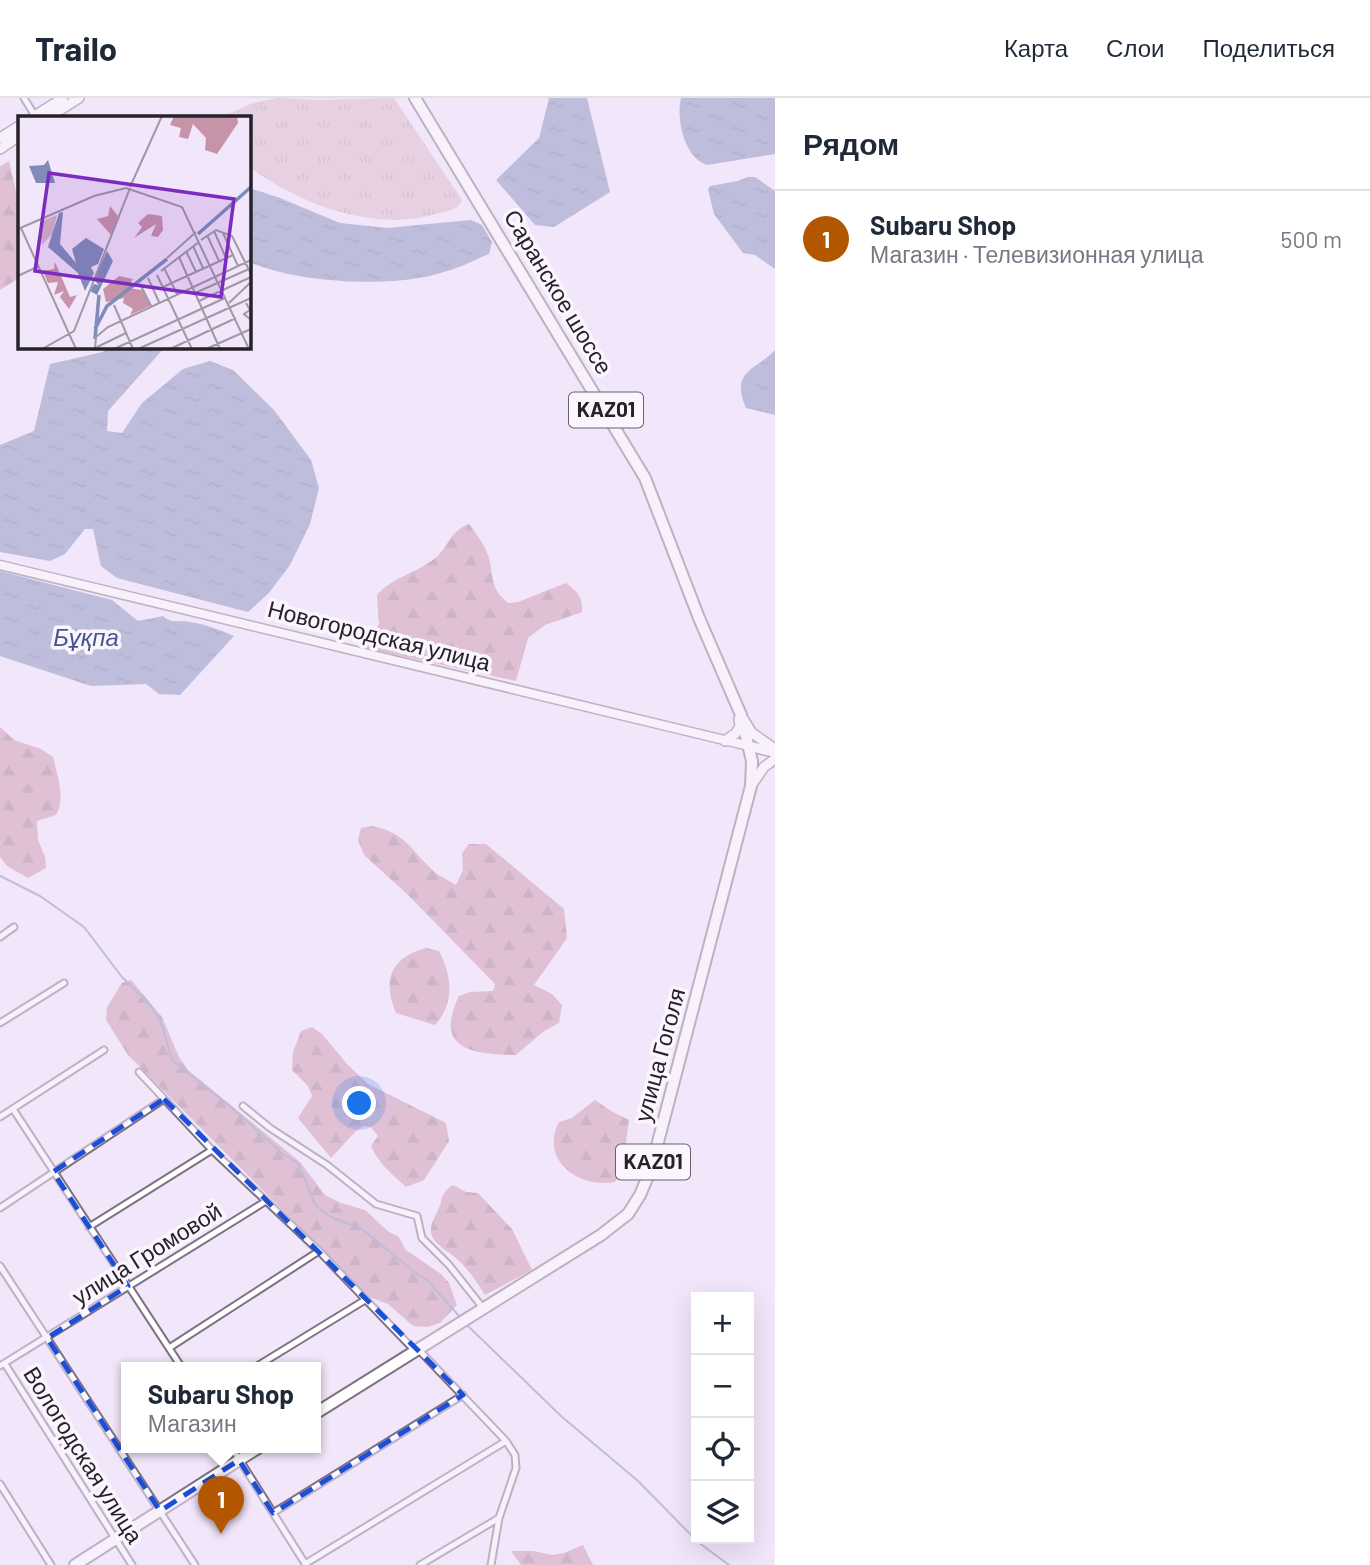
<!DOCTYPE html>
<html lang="ru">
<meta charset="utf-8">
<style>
:root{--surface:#fff;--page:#f6f6f7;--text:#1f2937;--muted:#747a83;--line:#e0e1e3;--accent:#b35600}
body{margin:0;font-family:Barlow,sans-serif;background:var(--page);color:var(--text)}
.controls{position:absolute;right:21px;bottom:21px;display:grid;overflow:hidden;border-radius:0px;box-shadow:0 7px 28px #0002}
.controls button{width:63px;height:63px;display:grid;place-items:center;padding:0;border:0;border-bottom:2px solid var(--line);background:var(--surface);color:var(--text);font:35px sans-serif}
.you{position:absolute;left:360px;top:1006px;width:24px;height:24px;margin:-18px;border:5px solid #fff;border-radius:50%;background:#1a73e8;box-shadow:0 0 0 10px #1a73e833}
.badge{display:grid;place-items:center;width:46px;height:46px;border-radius:50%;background:var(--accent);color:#fff;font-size:23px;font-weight:700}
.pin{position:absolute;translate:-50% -58px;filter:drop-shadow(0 2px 4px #0008)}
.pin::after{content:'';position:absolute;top:37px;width:24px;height:21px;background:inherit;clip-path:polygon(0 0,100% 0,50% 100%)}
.popup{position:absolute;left:121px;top:1264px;width:200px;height:91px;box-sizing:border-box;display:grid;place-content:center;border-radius:0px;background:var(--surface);filter:drop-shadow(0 2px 5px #0005);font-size:23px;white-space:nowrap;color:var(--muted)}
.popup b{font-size:26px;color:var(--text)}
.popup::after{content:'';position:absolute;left:50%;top:100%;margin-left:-14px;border:14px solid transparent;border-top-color:var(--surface)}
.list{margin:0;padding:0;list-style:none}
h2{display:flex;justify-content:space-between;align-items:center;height:91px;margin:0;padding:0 28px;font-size:30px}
h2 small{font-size:23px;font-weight:400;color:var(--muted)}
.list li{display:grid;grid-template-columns:46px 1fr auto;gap:21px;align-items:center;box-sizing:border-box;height:98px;padding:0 28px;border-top:2px solid var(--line)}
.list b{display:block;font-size:26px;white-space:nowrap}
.list p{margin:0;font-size:23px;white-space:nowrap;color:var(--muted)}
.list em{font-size:23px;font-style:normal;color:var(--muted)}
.icon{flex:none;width:38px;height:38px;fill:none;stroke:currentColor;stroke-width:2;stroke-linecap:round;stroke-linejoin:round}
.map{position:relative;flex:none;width:775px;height:1467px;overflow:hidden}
header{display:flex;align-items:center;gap:42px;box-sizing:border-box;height:98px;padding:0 35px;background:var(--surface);border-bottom:2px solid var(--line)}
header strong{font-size:33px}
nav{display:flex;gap:38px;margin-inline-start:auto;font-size:24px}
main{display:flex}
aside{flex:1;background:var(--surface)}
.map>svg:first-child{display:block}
</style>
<header>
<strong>Trailo</strong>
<nav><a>Карта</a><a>Слои</a><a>Поделиться</a></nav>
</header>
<main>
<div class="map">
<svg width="775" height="1467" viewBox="0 0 775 1467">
<defs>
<pattern id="grass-tufts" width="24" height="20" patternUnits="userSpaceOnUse" patternTransform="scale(1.75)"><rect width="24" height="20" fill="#d8b7c4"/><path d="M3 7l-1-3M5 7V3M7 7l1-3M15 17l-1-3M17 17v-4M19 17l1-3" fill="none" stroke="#b99da8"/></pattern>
<pattern id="forest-firs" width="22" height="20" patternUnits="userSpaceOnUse" patternTransform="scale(1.75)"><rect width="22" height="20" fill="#c793a9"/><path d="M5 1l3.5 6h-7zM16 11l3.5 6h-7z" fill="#a1788a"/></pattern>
<pattern id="water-ripples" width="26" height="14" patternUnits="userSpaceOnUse" patternTransform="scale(1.75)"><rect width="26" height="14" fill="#7f8cb8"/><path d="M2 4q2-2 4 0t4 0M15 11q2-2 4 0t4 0" fill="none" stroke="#687296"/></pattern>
</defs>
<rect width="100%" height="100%" fill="#f2e6fa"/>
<path fill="url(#grass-tufts)" d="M278,0l40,2 76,-2 68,102c-4,11 -16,11 -27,14 -62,19 -137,-11 -186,-47l-1,-50h-26l30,-14z"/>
<path fill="url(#forest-firs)" d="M9,63l10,44v73l-19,12v-124z
M469,426c8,11 16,21 20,34 5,21 1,30 19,45l10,-1 48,-19c11,8 17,14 16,29l-37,13 -17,13 -12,43 -156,-34 19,-22 -2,-30c14,-17 39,-22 57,-36 15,-11 14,-27 35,-35z
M0,629l14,13 27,9 12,8c4,18 13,42 3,58l-19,6 1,19 7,17 1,11 -18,10 -21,-12 -7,-9z
M372,728c36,7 40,27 65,48 6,4 13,7 19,11l7,-15 -1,-17 7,-9h17l78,65 3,29 -33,47 18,9 10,11 -3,18 -15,8 -28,24c-43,-1 -83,-5 -57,-59l11,-4 23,-1 2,-7 -89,-91 -42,-38 -6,-15 3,-12z
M426,850l13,3c13,25 16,52 -4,74l-39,-12c-14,-33 -5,-56 30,-65z
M131,882l31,37 17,40 9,13 112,92 25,33 16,8 24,7 24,22 9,4 8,14 35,24 8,9 8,22 -17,18 -13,4 -14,-1 -25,-22 -19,-7 -241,-242 -22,-35 1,-13 15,-24z
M312,929l10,7 25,30 21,20 78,39 3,18 -25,39 -18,7c-14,-13 -27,-23 -35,-41l7,-10 -7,-9 -7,-1 -7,4 -26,28 -33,-40 14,-22 -4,-10 -16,-16 1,-18 8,-21z
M595,1002l16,11 18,9 -7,51 -7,11c-36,7 -76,-22 -56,-60l13,-4z
M453,1087l13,7 12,1 34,36 20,41 -47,25c-8,-12 -16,-25 -27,-35 -7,-7 -20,-13 -25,-22 -5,-9 0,-17 4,-26 7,-12 1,-17 16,-27z
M583,1447l10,20h-72l-10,-14h22l19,4 12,-2z"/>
<path fill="url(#water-ripples)" d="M549,0h38l23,94 -56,35 -19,-2 -39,-45 43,-42z
M681,0h94v56l-68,11c-23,-8 -31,-46 -26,-67z
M748,79h7l20,14v78l-20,-14 -12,-2 -29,-39 -6,-25 2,-3 28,-5z
M249,90l31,10 60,25 47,5 84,-8 11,5 10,17 -3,12c-15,6 -29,14 -45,18 -51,17 -147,11 -195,-10z
M107,249h58l-57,64 -1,20 15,2 20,-30 41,-34 27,-8 23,9 41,40 37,50 8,28 -9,36 -20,41 -21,28 -21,19 -131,-34 -16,-12 -8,-37h-8l-20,25 -15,7 -50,-9v-107l34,-14 16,-67 53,-12z
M775,252v65l-29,-7c-16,-37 9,-37 29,-58z
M0,473l112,29 26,21 25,-5c8,8 16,4 27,6 15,2 30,8 44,14l-54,59 -21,-1 -13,-10 -55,2 -91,-30z"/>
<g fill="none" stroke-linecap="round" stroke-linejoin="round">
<path stroke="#7f8cb8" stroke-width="2" d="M0,778l40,20 44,31 38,50 27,27 12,18 11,38 59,47 52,47 15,9 18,43 15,11 31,12 51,42 14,9 32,36
M467,1227l94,91 77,65 60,61 31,23"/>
<g stroke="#7c7283" stroke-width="9">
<path id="street" d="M24,0l11,18
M0,839l14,-10
M0,925l64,-40
M139,974l73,78 107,101 96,100
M243,1008l27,22 57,37 49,39 41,12 5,22 27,27 34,43
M13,1011l169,259
M0,1019l104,-67
M0,1110l164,-109
M89,1129l123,-77
M0,1168l195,299
M169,1250l150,-97
M418,1251l88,92 9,14 1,13 -17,50 -8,47
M5,1266l127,201
M0,1268l266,-165
M254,1270l111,-68
M232,1350l74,117
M0,1386l51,81
M273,1415l190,-118
M305,1466l201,-123
M420,1467l79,-47"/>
</g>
<g stroke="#7c7283" stroke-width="11">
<path id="secondary" d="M0,467l749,181"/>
</g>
<g stroke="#7c7283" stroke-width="12">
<path id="primary" d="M33,19l30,-19
M49,19l30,-19
M0,40l19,-12
M0,51l19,-13
M744,622l8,13 23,16
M725,643l11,-8 4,-7 -1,-7
M749,648l24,6
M751,688l13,-19 11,-8"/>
</g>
<g stroke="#7c7283" stroke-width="14">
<path id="highway" d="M316,1315l285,-178 27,-21 12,-19 11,-26 100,-383 1,-25 -11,-46 -42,-97 -54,-140 -230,-380
M75,1467l183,-117"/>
</g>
<use href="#street" stroke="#fff" stroke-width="5"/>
<use href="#secondary" stroke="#fff" stroke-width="8"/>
<use href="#primary" stroke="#fff" stroke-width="9"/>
<use href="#highway" stroke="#fff" stroke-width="10"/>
</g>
<path d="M0 0H775V1467H0ZM164,1001l299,296 -190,118 -34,-53 -79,51 -113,-173 81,-52 -75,-114z" fill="#f2e6fa" fill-opacity=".55" fill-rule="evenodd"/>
<path fill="none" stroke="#1d4ed8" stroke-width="5" stroke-dasharray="14 9" stroke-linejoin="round" d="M164,1001l299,296 -190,118 -34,-53 -79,51 -113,-173 81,-52 -75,-114z"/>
<g text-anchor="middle" stroke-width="7" stroke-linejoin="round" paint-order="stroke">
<g fill="#fbf6fe" stroke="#666269" stroke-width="2">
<rect x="569" y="294.5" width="74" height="35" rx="5"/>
<rect x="616" y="1046.5" width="74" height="35" rx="5"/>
</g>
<g font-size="21" font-weight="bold" fill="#262229">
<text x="606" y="319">KAZ01</text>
<text x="653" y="1071">KАZ01</text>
</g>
<g font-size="23" fill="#262229" stroke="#fbf6fe">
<text transform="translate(558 194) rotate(59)" y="8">Саранское шоссе</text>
<text transform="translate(379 538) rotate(14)" y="8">Новогородская улица</text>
<text transform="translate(660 957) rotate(-75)" y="8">улица Гоголя</text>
<text transform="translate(147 1156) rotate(-32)" y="8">улица Громовой</text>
<text transform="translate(83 1357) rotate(58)" y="8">Вологодская улица</text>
</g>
<g font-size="24" font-style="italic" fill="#45538e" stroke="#fbf6fe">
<text x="86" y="548">Бұқпа</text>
</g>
</g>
<g transform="translate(18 18)">
<rect width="233" height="233" fill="#f2e6fa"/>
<path d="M39,99l-4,18 -11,12 -2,-23z" fill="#d8b7c4"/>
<path d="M156,0h63l1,7 -21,31 -12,-4 1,-12 -13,-14 -5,15 -9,-2 2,-9 -11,-3zM92,90l8,10 -7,19 -14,-16 11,-3zM130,98l14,2 1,14 -5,7 -7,-1 5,-12 -22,14 8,-11 -4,-4zM37,146l15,35 7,-2 -8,14 -9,-12 4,-6 -10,4 4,-13 -10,1 -5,-12 11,-2zM101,160l14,3 -5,9 14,2 8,16 -20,9 3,-6 -10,-6 1,-5 -18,4 -3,-13z" fill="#c793a9"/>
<path d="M30,44l7,23h-19l-7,-17 15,-1zM45,96l-3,32 16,19 -4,-14 14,-11 18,11 -6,15 -7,3 3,6 -9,18 -7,-18 -30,-26 11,-34zM89,135l6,10 -16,34 -7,-4 4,-7 5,1 -5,-5z" fill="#7f8cb8"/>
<path fill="none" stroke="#7f8cb8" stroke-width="3.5" d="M180,118l53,-47M77,213l12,-23 60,-47M77,223l4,-44"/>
<path fill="none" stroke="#a098a6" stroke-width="2" d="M112,71l32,-71M3,112l55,121M0,113l76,-33 32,-8 56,19 67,142M196,115l12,27M205,117l15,33M189,119l12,26M183,124l15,-10 16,6 19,38M175,130l10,22M168,135l10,21M161,141l41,92M149,142l29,-26M146,152l13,26M143,155l38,-29M139,159l35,74M0,160l21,-10M130,162l11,24M122,168l11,22M145,171l70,-32M177,177l54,-24M181,185l52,-24M211,187l22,-21M228,187l4,7 -6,4 7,6M96,189l19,44M213,191l20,-9M79,231l29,-14M24,233l32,-18 56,-143M77,233l1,-12 12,-10 143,-67M96,233l111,-51M120,233l93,-42M152,233l66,-31M188,233l45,-20"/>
<path fill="#7b2cbf" fill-opacity="0.15" stroke="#7b2cbf" stroke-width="3.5" d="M31,57l185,26 -13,98 -186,-26z"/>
<rect width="233" height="233" fill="none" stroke="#262229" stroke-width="3.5"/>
</g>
</svg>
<div class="controls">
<button>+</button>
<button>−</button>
<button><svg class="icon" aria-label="locate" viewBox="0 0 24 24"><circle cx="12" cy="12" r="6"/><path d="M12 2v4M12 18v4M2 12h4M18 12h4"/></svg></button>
<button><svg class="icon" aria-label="layers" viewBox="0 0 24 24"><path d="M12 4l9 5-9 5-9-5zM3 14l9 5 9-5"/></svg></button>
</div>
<div class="you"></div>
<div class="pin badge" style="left:221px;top:1436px">1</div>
<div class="popup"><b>Subaru Shop</b>Магазин</div>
</div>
<aside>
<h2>Рядом<small></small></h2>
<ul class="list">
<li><span class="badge">1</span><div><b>Subaru Shop</b><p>Магазин · Телевизионная улица</p></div><em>500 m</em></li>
</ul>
</aside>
</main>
